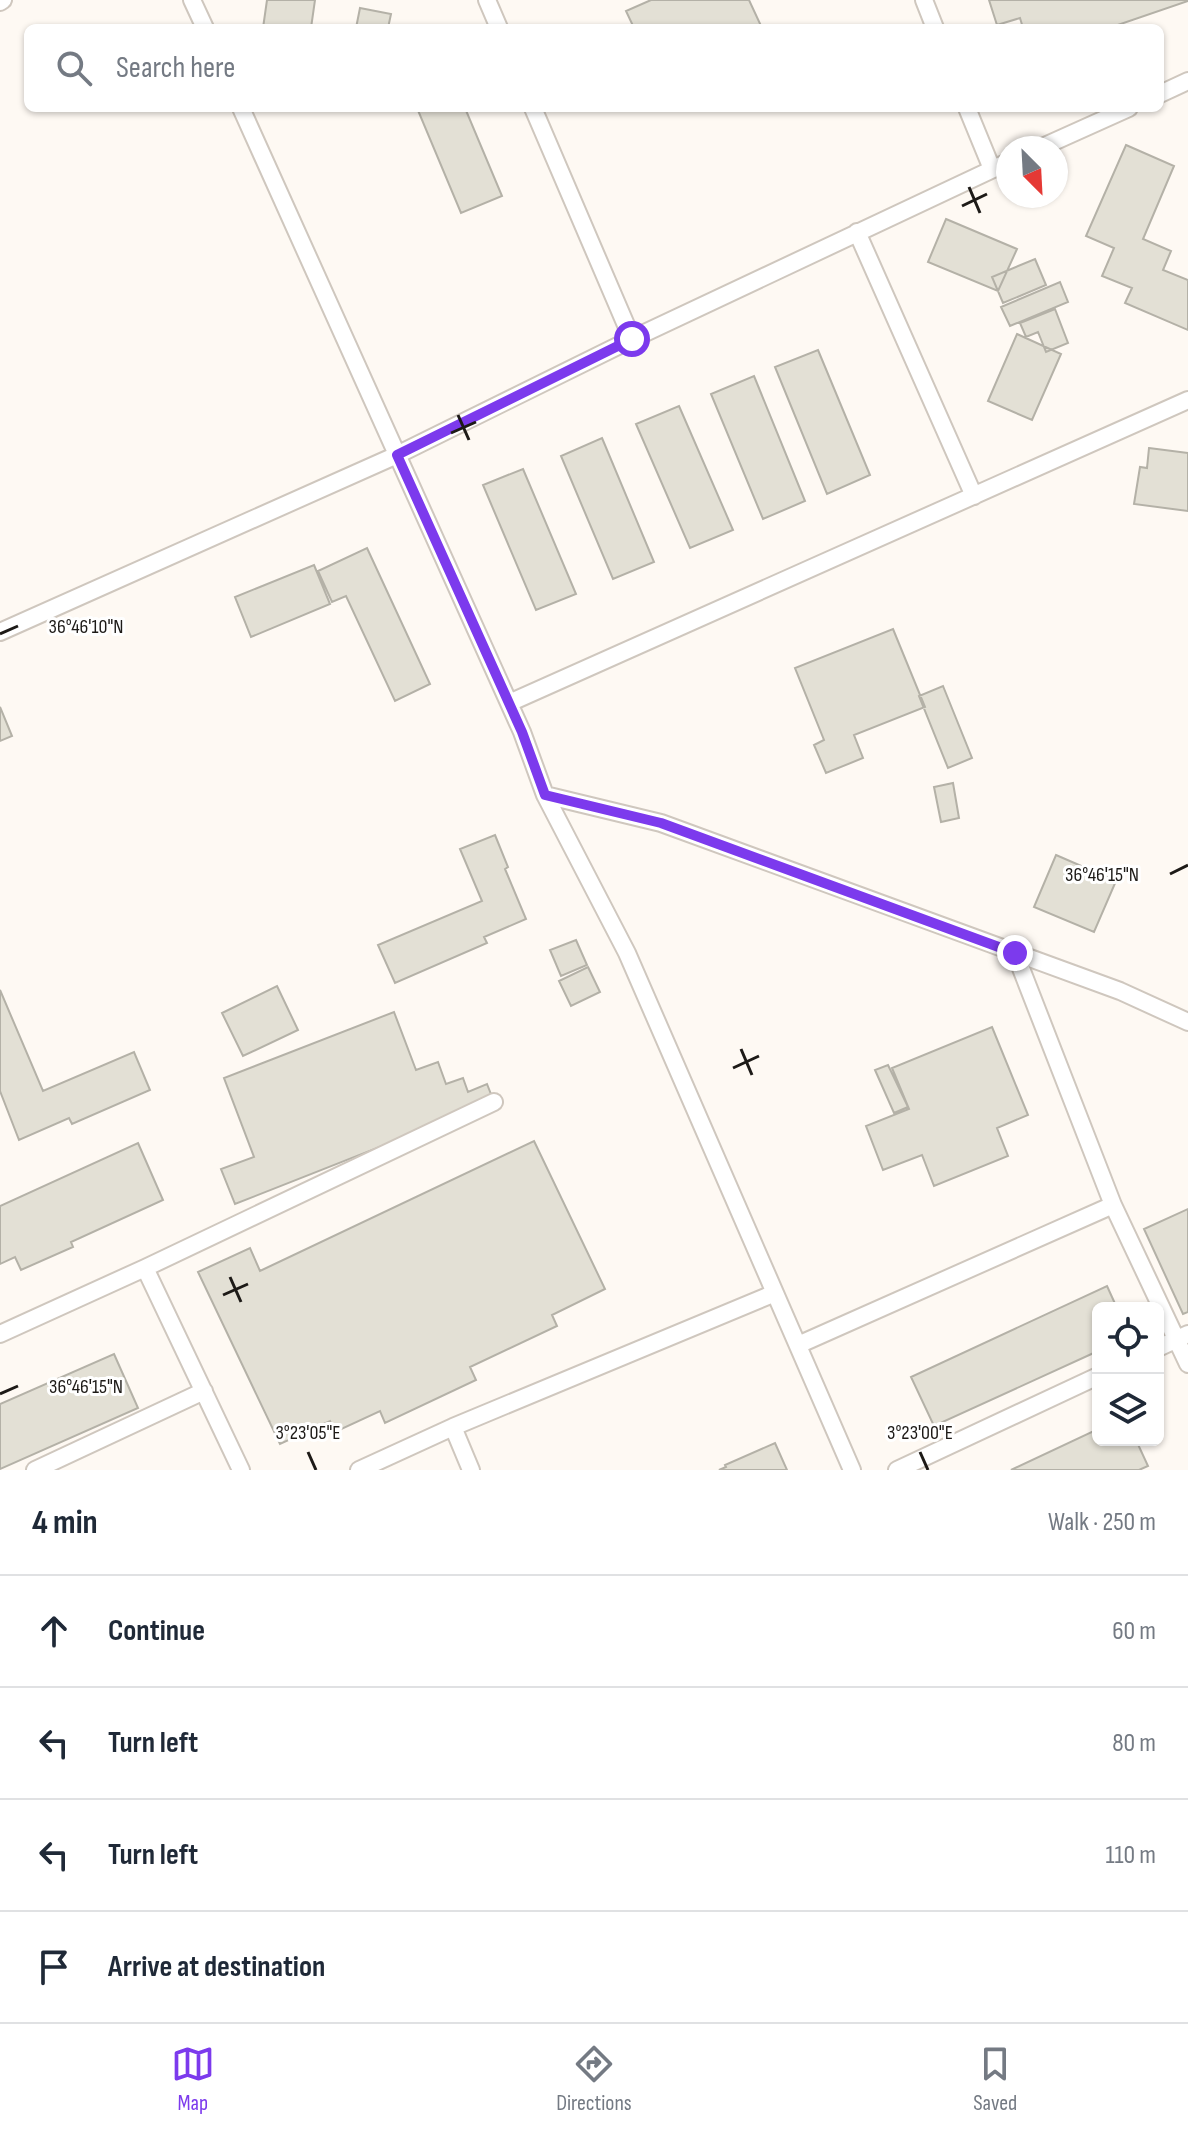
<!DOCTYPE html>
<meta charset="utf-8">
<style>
:root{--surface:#fff;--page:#f2f2f3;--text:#1f2937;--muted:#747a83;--line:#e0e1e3;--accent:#7c3aed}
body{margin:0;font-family:"Sofia Sans Condensed",sans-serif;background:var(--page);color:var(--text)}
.controls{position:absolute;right:24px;bottom:24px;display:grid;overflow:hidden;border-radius:12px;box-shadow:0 2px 6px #0004}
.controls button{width:72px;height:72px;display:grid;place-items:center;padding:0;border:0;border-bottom:2px solid var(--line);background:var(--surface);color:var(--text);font:40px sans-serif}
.compass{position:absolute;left:996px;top:136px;width:72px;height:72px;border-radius:50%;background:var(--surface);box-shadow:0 2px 6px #0004;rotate:156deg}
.stop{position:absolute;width:24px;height:24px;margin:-18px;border:6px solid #7c3aed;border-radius:50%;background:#fff}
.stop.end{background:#7c3aed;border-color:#fff;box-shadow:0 2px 8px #0008}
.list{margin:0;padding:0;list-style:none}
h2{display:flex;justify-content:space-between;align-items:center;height:104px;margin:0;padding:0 32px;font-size:34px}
h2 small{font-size:26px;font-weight:400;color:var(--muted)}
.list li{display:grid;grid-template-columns:52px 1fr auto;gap:24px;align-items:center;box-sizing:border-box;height:112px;padding:0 32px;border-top:2px solid var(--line)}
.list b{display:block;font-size:30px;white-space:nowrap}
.list em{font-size:26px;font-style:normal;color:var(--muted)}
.icon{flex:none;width:44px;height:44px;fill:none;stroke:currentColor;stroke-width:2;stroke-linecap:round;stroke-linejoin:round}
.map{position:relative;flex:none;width:1188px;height:1470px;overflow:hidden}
.search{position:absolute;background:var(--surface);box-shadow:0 2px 6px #0004;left:24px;right:24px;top:24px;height:88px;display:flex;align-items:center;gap:20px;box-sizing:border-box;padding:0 28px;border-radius:12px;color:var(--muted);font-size:30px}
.sheet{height:552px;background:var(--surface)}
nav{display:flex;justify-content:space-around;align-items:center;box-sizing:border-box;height:112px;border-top:2px solid var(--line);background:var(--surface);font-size:22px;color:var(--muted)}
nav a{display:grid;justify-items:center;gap:4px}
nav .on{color:var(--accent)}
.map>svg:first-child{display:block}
</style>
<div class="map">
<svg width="1188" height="1470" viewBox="0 0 1188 1470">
<rect width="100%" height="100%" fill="#fef9f3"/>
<path fill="#e3e0d5" stroke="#b4b1a7" stroke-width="2" d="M267,0h48l-4,28h-48z
M651,0h98l13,28h-128l-8,-17z
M989,0h199v1l-79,27h-86l-3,-10 -23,7z
M360,8l31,6 -3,14h-32z
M417,108h48l37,88 -41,17z
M1126,145l48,21 -31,73 28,12 -8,19 25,10v50l-63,-27 7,-15 -30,-12 12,-28 -28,-12z
M946,219l71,30 -19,42 -70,-29z
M1035,259l11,26 -43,18 -11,-26z
M1060,282l8,20 -58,24 -9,-19z
M1055,309l13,34 -22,9 -8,-20 -12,5 -6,-14z
M1017,334l44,20 -29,66 -44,-19z
M818,350l52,125 -43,19 -52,-127z
M754,376l51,125 -42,18 -52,-125z
M679,406l54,124 -43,18 -54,-124z
M602,438l52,124 -41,17 -52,-123z
M1149,448l39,5v58l-54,-7 6,-37 7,1z
M523,469l53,125 -40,16 -53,-125z
M367,548l63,136 -35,17 -49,-105 -14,6 -14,-31z
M314,565l16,39 -79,33 -16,-40z
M893,629l32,78 -71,28 9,23 -37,15 -12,-28 10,-5 -29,-72z
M943,686l29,72 -24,10 -29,-72z
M0,707l12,29 -12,5z
M953,783l6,35 -18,4 -7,-35z
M495,835l13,32 -3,2 21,50 -42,18 3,6 -92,40 -17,-38 104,-44 -22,-52z
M1056,855l60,26 -22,51 -60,-25z
M576,940l11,25 -26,11 -11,-26z
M588,967l12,25 -29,14 -12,-25z
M277,986l21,44 -55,26 -21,-43z
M0,990l43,101 91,-39 16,38 -78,34 -3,-6 -50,22 -19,-49z
M394,1012l22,58 22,-8 8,22 17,-6 5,14 19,-8 7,18 -259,102 -14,-35 33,-12 -30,-79z
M992,1027l36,88 -31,13 11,28 -74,30 -12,-31 -39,15 -17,-44 43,-17 -17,-41z
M888,1065l20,42 -14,6 -19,-43z
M534,1141l71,148 -53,26 5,11 -87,41 6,13 -91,43 -5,-12 -45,21 -5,-11 -50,23 -82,-172 52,-24 10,23z
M138,1143l25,57 -92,42 2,5 -52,23 -6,-13 -15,7v-58z
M1188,1209v103l-5,2 -39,-85z
M1107,1286l10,22h-19v43l-164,75 -23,-49z
M114,1354l24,54 -138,61v-65z
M1098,1429v11h38l12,26 -9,4h-128z
M775,1443l12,27h-68l7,-3 -1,-2z"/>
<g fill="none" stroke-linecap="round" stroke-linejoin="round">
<g stroke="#cfc7be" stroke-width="20">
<path id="service" d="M192,0l13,28
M487,0l12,28
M924,0l11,28
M0,2l3,-2
M1160,94l28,-13
M241,108l281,624 23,63 116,28 459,168 68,31
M533,108l99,231
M967,108l25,61
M1040,148l89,-40
M857,232l117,264
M0,632l397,-177 235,-116 376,-177
M509,703l679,-303
M545,795l82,158 225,517
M1015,953l98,252 75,159
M145,1268l96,202
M0,1334l145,-66 349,-166
M798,1345l315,-140
M1158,1348l30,-14
M453,1427l18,43
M35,1470l169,-79
M359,1470l94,-43 322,-134
M897,1470l201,-94"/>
</g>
<use href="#service" stroke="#fff" stroke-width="16"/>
</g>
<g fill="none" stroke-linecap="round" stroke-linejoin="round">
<path stroke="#7c3aed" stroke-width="10" d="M632,339l-235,116 125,277 23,63 116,28 354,130"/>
</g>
<path fill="none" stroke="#1d1a17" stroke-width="3" d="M969,187l11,26M962,206l25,-12M458,415l11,25M451,433l25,-11M0,634l18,-8M1170,874l18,-9M741,1049l11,26M733,1068l26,-12M230,1277l11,25M223,1295l25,-11M0,1394l18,-8M308,1452l8,18M920,1452l8,18"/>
<g font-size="20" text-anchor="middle" fill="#1d1a17" stroke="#fff" stroke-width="6" stroke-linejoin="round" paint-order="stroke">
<text x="86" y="633">36°46'10"N</text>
<text x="1102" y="881">36°46'15"N</text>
<text x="86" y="1393">36°46'15"N</text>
<text x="308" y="1439">3°23'05"E</text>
<text x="920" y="1439">3°23'00"E</text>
</g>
</svg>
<div class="controls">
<button><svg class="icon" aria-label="locate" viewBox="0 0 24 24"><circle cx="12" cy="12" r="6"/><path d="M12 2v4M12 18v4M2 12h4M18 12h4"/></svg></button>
<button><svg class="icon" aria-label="layers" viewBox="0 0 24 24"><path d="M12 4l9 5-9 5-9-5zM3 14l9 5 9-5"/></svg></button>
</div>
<svg class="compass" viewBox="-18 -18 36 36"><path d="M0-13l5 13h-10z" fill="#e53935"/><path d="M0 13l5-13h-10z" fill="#747a83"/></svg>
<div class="stop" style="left:632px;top:339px"></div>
<div class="stop end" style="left:1015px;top:953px"></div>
<div class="search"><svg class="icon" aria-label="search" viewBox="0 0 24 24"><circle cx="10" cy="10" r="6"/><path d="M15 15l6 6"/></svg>Search here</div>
</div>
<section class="sheet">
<h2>4 min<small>Walk · 250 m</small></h2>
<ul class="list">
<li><svg class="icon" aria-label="ahead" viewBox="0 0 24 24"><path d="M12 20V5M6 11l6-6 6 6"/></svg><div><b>Continue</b></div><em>60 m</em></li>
<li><svg class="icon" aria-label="left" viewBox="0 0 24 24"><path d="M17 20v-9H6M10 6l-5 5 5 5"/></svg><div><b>Turn left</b></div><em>80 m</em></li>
<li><svg class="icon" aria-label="left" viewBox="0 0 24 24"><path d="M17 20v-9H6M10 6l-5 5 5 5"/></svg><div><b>Turn left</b></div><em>110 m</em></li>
<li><svg class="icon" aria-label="arrive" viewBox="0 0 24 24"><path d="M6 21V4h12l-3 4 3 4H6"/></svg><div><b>Arrive at destination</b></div></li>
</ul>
</section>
<nav>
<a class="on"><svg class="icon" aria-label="map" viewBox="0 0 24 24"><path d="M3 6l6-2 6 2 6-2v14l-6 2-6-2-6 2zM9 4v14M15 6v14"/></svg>Map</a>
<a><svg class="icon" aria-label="directions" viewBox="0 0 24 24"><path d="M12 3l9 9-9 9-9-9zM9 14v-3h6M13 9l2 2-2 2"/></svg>Directions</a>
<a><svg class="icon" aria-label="saved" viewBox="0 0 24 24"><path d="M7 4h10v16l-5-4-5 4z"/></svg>Saved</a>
</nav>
